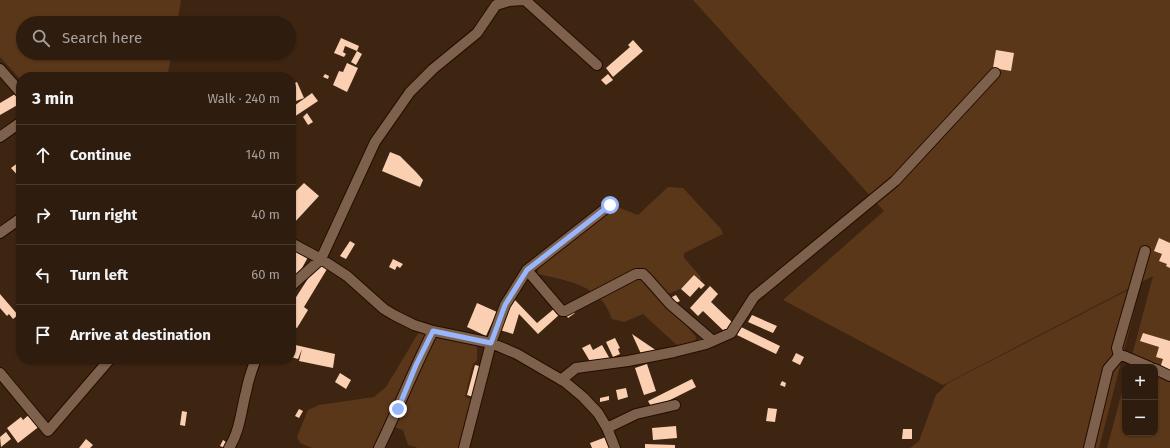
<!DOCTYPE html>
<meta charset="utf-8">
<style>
:root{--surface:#2e1c0e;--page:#362517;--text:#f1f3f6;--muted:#a7a19e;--line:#493a2e}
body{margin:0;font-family:"Fira Sans",sans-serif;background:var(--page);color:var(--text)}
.controls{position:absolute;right:12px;bottom:12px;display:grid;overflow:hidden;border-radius:8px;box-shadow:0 1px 3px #0004}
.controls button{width:36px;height:36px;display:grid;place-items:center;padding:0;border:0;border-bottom:1px solid var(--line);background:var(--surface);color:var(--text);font:20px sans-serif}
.stop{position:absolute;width:12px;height:12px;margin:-9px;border:3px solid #98b6fd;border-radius:50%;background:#fff}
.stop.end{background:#98b6fd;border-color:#fff;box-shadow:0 1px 4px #0008}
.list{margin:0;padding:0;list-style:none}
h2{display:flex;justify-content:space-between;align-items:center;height:52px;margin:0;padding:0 16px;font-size:17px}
h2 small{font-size:13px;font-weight:400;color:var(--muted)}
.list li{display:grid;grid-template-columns:26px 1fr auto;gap:12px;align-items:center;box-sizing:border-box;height:60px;padding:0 16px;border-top:1px solid var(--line)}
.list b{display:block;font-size:15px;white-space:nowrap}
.list em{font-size:13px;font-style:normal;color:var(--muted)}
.icon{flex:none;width:22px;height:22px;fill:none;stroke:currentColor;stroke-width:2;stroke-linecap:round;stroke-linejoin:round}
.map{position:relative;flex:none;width:1170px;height:448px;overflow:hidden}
.search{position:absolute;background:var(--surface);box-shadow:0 1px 3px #0004;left:16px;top:16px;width:280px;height:44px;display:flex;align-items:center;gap:10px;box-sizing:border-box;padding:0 14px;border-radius:22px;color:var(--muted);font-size:15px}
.panel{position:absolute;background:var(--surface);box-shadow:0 1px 3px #0004;left:16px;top:72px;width:280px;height:292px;border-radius:16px}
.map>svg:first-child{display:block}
</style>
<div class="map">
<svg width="1170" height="448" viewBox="0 0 1170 448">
<rect width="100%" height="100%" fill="#3e2512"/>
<path fill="#5b371a" d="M0,0h181l-4,23h-154v30h149l-5,24h-146v3l-21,-23z
M693,0h477v448h-63l18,-67v52h30v-66h-26l24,-91 -210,109 -160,-85 101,-89z
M668,187l15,1 38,41 2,5 -39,19v5l16,18 1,4 -33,14 -1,9 29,34 -1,5 -17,4 -35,-32 -19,8 -12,-3c-2,-5 -5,-12 -9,-17 -17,-20 -41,-22 -65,-28v-8l4,-4 75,-55 21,8z
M1138,285l2,3 -41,160h-189l9,-7 17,-46 12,-12z
M419,332l58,11v17l-4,4 -8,32 2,2 5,1 -11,49h-43l-10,-3 -5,-15 -16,-5 -11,23h-64l-12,-5 -3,-6 11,-27 11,-5 55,-8 12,-10z"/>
<path fill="#fbd0b2" d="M341,38l18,8 -2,5 -12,-5 -2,6 3,2 -2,3 -10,-4z
M633,40l10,11 -30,26 -7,-9 24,-21 -2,-2z
M996,50l18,3 -3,18 -18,-3z
M357,51l5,3 -6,11 -5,-3z
M347,63l11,5 -11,24 -14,-7 6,-14 4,1z
M325,74l4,2 -1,3 -5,-2z
M608,74l5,6 -7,5 -5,-5z
M297,82l7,16 -13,5v-18z
M17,93l4,6v4l-21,12v-12z
M312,93l6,8 -27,18v-11z
M307,113l6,9 -5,3 -5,-8z
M390,152l10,4 16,16 7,8 -3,7 -38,-16z
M19,162l2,2v15l-10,-11z
M304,183l15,13 -25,27 -3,-3v-24z
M1159,238l11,5v25l-4,-2 1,-2 -8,-3 3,-7 -8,-3z
M350,241l5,3 -9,15 -6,-3z
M291,249l17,8 -13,24 -4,1z
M393,259l10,5 -3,4 -3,-2 -2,4 -6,-3z
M318,263l9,6 -23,38 4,3 -11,18 -6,-3v-20z
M694,275l11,10 -4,4 -2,-2 -9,10 -9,-8z
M710,286l8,8 -7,8 23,22 -8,9 -23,-22 -5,5 -8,-8z
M0,294l18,21 -5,4 -4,-5 -2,2 -7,-8z
M676,295l4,6 -6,3 -4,-6z
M514,299l23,24 18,-15 5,6 -22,20 -19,-20 -6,20 -13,-4 9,-26z
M477,303l20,9 -11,24 -19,-9z
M572,309l3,4 -7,5 -3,-5z
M752,315l25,11 -4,7 -25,-11z
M741,327l39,19 -4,8 -39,-19z
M1143,333l27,8v31l-10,-4 3,-9 -7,-2 3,-10 -19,-6z
M632,334l25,17 -15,5z
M615,338l5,10 -2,1 2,5 -7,3 -7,-15z
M291,344l44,10 -2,14 -34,-7 3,-12 -4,10 -7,-2z
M590,344l3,6 9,-5 8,14 -8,5 -3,-5 -8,4 -9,-15z
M796,353l8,4 -4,8 -8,-4z
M647,364l9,27 -12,4 -9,-27z
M475,365l8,2 -7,31 -9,-3z
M340,373l11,7 -5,9 -11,-7z
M692,379l4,8 -34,17 -10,4 -4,-7z
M782,381l4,2 -1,4 -5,-2z
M626,388l2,9 -10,3 -2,-10z
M609,396v4l-9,2v-4z
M768,408l9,1 -2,13 -9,-1z
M299,409l4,2 -4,7 -4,-2z
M182,411l5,1 -2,14 -5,-1z
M31,413l10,12 -23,18 -11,-15 14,-11 2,3z
M676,426l1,12 -24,2 -1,-12z
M903,429h9v10h-10z
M6,432l5,7 -10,8 -1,-10z
M606,437l4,11h-18l-2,-5z
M86,439l7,6 -3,3h-11z
M223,440l6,4 -3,4 -6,-2z
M645,444l30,1v3h-30z"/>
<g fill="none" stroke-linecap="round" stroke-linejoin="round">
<g stroke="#240d00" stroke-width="12">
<path id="minor" d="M525,0l72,65
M0,69l21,24
M0,137l21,-15
M0,233l21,-15
M291,243l30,16 26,17 37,33 10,6 20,10 19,6 58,12 26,11 48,28 18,15 15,16 9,15 8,20
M527,270l35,41h3l71,-37h7l5,5 22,25 43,37
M291,286l30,-27 54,-117 35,-50 23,-23 44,-36 19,-28 13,-4 14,-1
M1119,356l-2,-8 28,-97
M1155,369l15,7
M0,373l48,58 62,-72
M561,380l15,-12 52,-7 46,-9 32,-8 25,-11 23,-36 141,-116 100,-108
M607,428l29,-14 39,-9
M229,448c11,-17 12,-37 17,-56 2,-11 6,-23 10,-33
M379,448c19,-39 35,-79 54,-117
M464,448l27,-105 14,-38 22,-35 83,-65
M1089,448l19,-79 11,-13h5l26,11"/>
</g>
<use href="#minor" stroke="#7e614c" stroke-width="10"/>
</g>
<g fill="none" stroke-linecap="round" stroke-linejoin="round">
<path stroke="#98b6fd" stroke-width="5" d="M398,409l18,-44 17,-34 58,12 14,-38 22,-35 83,-65"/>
</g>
</svg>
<div class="controls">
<button>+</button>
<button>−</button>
</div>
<div class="stop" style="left:610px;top:205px"></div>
<div class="stop end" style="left:398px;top:409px"></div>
<div class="search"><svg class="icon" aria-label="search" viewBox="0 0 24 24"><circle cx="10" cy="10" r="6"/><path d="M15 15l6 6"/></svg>Search here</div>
<section class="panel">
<h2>3 min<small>Walk · 240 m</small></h2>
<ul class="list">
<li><svg class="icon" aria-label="ahead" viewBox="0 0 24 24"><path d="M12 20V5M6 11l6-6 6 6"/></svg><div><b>Continue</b></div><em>140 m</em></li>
<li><svg class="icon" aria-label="right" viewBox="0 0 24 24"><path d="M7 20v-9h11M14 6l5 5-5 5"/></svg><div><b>Turn right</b></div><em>40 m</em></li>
<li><svg class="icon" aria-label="left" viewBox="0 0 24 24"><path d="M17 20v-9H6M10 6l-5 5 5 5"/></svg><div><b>Turn left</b></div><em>60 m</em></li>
<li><svg class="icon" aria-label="arrive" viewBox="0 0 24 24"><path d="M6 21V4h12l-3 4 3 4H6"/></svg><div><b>Arrive at destination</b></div></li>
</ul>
</section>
</div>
